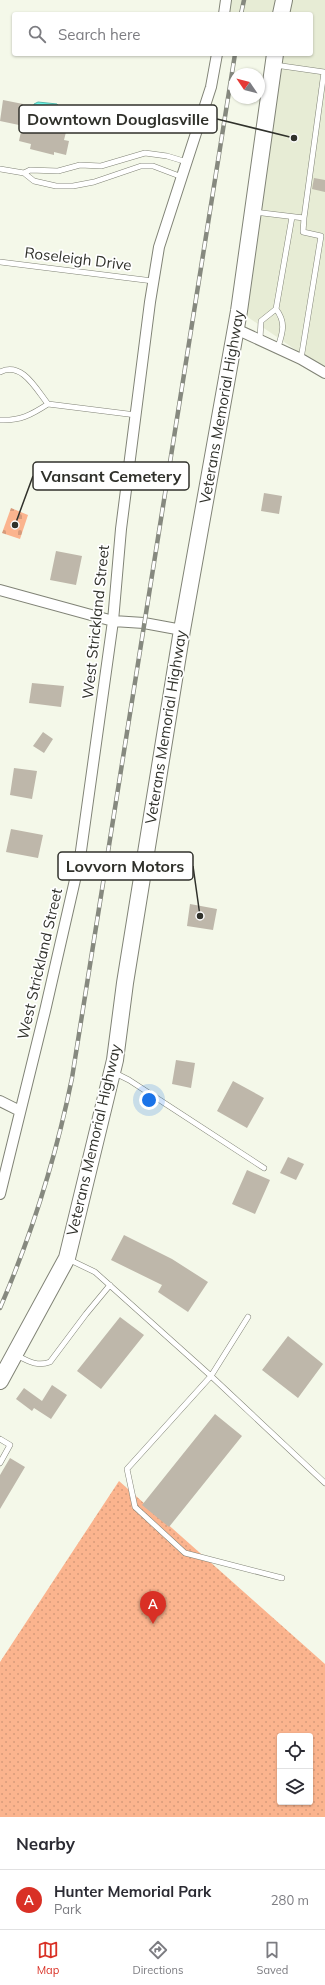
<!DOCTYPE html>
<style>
:root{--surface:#fff;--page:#f7f7f7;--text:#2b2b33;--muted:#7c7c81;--line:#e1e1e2;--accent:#d93025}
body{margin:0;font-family:Mulish,sans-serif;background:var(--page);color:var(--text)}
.controls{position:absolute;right:12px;bottom:12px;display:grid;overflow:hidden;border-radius:4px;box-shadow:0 1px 3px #0004}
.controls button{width:36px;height:36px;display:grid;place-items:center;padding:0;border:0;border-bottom:1px solid var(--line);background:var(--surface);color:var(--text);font:20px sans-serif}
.compass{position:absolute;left:229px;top:68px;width:36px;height:36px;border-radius:50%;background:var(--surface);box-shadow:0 1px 3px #0004;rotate:305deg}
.you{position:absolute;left:149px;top:1100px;width:14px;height:14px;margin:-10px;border:3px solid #fff;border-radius:50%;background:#1a73e8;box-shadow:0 0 0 6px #1a73e833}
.badge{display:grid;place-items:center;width:26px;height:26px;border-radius:50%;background:var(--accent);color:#fff;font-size:13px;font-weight:700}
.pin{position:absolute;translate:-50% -33px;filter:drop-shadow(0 1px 2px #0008)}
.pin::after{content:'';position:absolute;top:21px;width:14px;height:12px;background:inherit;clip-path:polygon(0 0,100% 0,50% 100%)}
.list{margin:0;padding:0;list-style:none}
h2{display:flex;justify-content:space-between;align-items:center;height:52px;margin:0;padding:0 16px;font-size:17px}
h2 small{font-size:13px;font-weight:400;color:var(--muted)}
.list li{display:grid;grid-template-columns:26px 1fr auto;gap:12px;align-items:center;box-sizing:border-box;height:60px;padding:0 16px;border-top:1px solid var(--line)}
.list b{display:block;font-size:15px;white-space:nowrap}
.list p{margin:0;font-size:13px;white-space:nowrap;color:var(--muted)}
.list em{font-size:13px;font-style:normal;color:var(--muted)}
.icon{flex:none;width:22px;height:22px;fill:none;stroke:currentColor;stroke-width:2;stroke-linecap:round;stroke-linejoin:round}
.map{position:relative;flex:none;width:325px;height:1817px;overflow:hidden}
.search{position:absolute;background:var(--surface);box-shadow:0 1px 3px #0004;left:12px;right:12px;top:12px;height:44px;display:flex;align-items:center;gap:10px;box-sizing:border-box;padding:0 14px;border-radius:4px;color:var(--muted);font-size:15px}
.sheet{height:112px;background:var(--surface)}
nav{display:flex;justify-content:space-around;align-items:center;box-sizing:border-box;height:56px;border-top:1px solid var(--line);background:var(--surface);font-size:11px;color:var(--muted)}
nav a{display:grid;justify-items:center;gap:2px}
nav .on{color:var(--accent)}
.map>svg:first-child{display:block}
</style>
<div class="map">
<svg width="325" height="1817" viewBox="0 0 325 1817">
<defs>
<pattern id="cemetery-stones" width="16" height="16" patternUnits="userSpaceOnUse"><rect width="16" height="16" fill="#fbb48e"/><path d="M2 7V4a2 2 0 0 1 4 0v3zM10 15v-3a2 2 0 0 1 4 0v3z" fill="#d79b7b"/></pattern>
<pattern id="park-dots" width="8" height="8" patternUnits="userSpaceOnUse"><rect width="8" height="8" fill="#fbb48e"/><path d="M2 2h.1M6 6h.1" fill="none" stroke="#d79b7b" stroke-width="1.8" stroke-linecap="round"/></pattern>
<pattern id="water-ripples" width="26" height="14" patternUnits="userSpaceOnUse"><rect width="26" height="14" fill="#68f6e7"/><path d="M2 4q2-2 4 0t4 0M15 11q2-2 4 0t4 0" fill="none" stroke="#5ad3c6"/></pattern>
</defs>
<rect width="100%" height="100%" fill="#f4f8e9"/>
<path fill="#e7ecd5" d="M226,0h99v370l-86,-59 36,-257h36v-40h-87z"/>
<path fill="url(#cemetery-stones)" d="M11,508l17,7 -8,24 -18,-6z"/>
<path fill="url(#park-dots)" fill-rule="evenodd" d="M119,1481l206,183v153h-325v-155zM280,1736h30v66h-30z"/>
<path fill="url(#water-ripples)" stroke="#57bbaf" d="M38,102l19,2 3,4 -1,6 -4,3 -19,-2 -3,-4 1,-7z"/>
<path fill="#beb7aa" d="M3,100l20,4 -4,21 -19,-4z
M24,117l29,6 -1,6 14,3 -2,8 5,1 -3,14 -12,-3v3l-24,-6 1,-5 -12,-3z
M314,178l11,2v12l-13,-3z
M264,493l18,3 -3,18 -18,-3z
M56,551l26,5 -6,29 -26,-5z
M32,683l32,3 -3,21 -32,-4z
M43,732l10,7 -9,14 -11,-7z
M14,768l23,3 -5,28 -22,-4z
M11,829l32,6 -5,23 -32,-6z
M190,904l27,5 -4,21 -26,-4z
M176,1060l19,3 -4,25 -19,-4z
M233,1081l31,17 -17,30 -30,-17z
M288,1157l16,7 -8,16 -16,-7z
M247,1170l23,10 -15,34 -23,-10z
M124,1235l48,24 36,23 -20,30 -30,-20 4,-7 -51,-25z
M120,1317l24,18 -43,54 -24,-18z
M288,1336l35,28 -25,34 -36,-28z
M52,1385l15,10 -16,24 -17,-11 -2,3 -16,-12 8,-11 18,13z
M215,1414l27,22 -73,91 -27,-22z
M10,1458l15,9 -25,42v-34z"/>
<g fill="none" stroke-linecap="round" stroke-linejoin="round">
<g stroke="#808376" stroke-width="6">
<path id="service" d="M275,65l49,7 -20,146
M0,169l24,4 10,8 22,5h17l21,-4 47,-16h12l29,11
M24,173l6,-3 28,1 22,-6 21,1 44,-13 22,3 20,6
M254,212l50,6 -1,14 18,4 -20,123
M0,262l153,19
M276,309c10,13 7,23 2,38
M260,339l1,-18 15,-12 16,-92
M0,372c22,-11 36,17 48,32
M0,420c20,1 31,-5 48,-16l88,11
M113,1072l16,8 135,88
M68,1259l27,13 116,104 114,107
M248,1317l-37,59 -84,93 8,38 50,46 97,25
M16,1355c12,6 21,12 34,7l36,-48 24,-29
M0,1439l10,6 -10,18"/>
</g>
<g stroke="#808376" stroke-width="12">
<path id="minor" d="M224,14l2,-14
M236,329l65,30 24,14
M0,590l113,31 31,2 38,7
M0,1101l20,10
M0,1194l45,-183 35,-153 33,-237 8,-92 29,-227 9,-55 52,-160 6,-33"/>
</g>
<g stroke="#808376" stroke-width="18">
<path id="primary" d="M281,14l3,-14
M0,1381l67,-123 48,-198 10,-77 57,-353 57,-319 36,-257"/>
</g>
<use href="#service" stroke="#fff" stroke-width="5"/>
<use href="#minor" stroke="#fff" stroke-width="10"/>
<use href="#primary" stroke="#fff" stroke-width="16"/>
<g stroke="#86897f" stroke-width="4.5">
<path id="rail" d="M241,14l3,-14
M0,1308c32,-74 56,-151 72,-230l163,-1024"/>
</g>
<use href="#rail" stroke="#fff" stroke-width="3" stroke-dasharray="9" stroke-linecap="butt"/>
</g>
<g text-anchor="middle" stroke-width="3.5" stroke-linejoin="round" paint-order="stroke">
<g font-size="15" fill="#30312b" stroke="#fff">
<text transform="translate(78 259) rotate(7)" y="5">Roseleigh Drive</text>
<text transform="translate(222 407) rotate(-80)" y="5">Veterans Memorial Highway</text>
<text transform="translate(96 622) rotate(-84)" y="5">West Strickland Street</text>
<text transform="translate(166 727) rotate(-81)" y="5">Veterans Memorial Highway</text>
<text transform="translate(40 964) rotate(-77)" y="5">West Strickland Street</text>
<text transform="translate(94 1140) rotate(-77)" y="5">Veterans Memorial Highway</text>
</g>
</g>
<path fill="none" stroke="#30312b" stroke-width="1.5" d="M294 138L217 119M15 525L33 476M200 916L193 866"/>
<g fill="#30312b" stroke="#fff" stroke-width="1.5">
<circle cx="294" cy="138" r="4"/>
<circle cx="15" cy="525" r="4"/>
<circle cx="200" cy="916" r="4"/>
</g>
<g fill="#fff" stroke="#30312b" stroke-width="1.5">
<rect x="19" y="105" width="198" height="28" rx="4"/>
<rect x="33" y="462" width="156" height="28" rx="4"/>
<rect x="58" y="852" width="135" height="28" rx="4"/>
</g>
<g font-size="16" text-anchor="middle" font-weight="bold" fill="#30312b">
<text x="118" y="125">Downtown Douglasville</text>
<text x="111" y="482">Vansant Cemetery</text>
<text x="125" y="872">Lovvorn Motors</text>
</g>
</svg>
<div class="controls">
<button><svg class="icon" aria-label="locate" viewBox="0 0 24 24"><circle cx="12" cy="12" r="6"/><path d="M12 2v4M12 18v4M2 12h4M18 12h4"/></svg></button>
<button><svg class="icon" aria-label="layers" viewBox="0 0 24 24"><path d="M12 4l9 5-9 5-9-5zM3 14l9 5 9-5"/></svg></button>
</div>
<svg class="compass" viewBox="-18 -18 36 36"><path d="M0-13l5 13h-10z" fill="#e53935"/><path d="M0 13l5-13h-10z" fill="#7c7c81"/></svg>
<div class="you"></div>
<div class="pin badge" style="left:153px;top:1624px">A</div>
<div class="search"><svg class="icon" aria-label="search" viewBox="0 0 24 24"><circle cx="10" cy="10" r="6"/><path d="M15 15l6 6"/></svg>Search here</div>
</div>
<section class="sheet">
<h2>Nearby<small></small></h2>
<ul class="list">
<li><span class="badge">A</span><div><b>Hunter Memorial Park</b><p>Park</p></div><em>280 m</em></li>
</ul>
</section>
<nav>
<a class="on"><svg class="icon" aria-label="map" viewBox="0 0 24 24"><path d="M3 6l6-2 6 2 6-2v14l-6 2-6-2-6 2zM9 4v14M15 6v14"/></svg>Map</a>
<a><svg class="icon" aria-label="directions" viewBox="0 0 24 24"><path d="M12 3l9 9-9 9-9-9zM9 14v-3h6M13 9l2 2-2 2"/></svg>Directions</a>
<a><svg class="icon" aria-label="saved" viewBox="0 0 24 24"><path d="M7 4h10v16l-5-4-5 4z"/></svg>Saved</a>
</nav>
